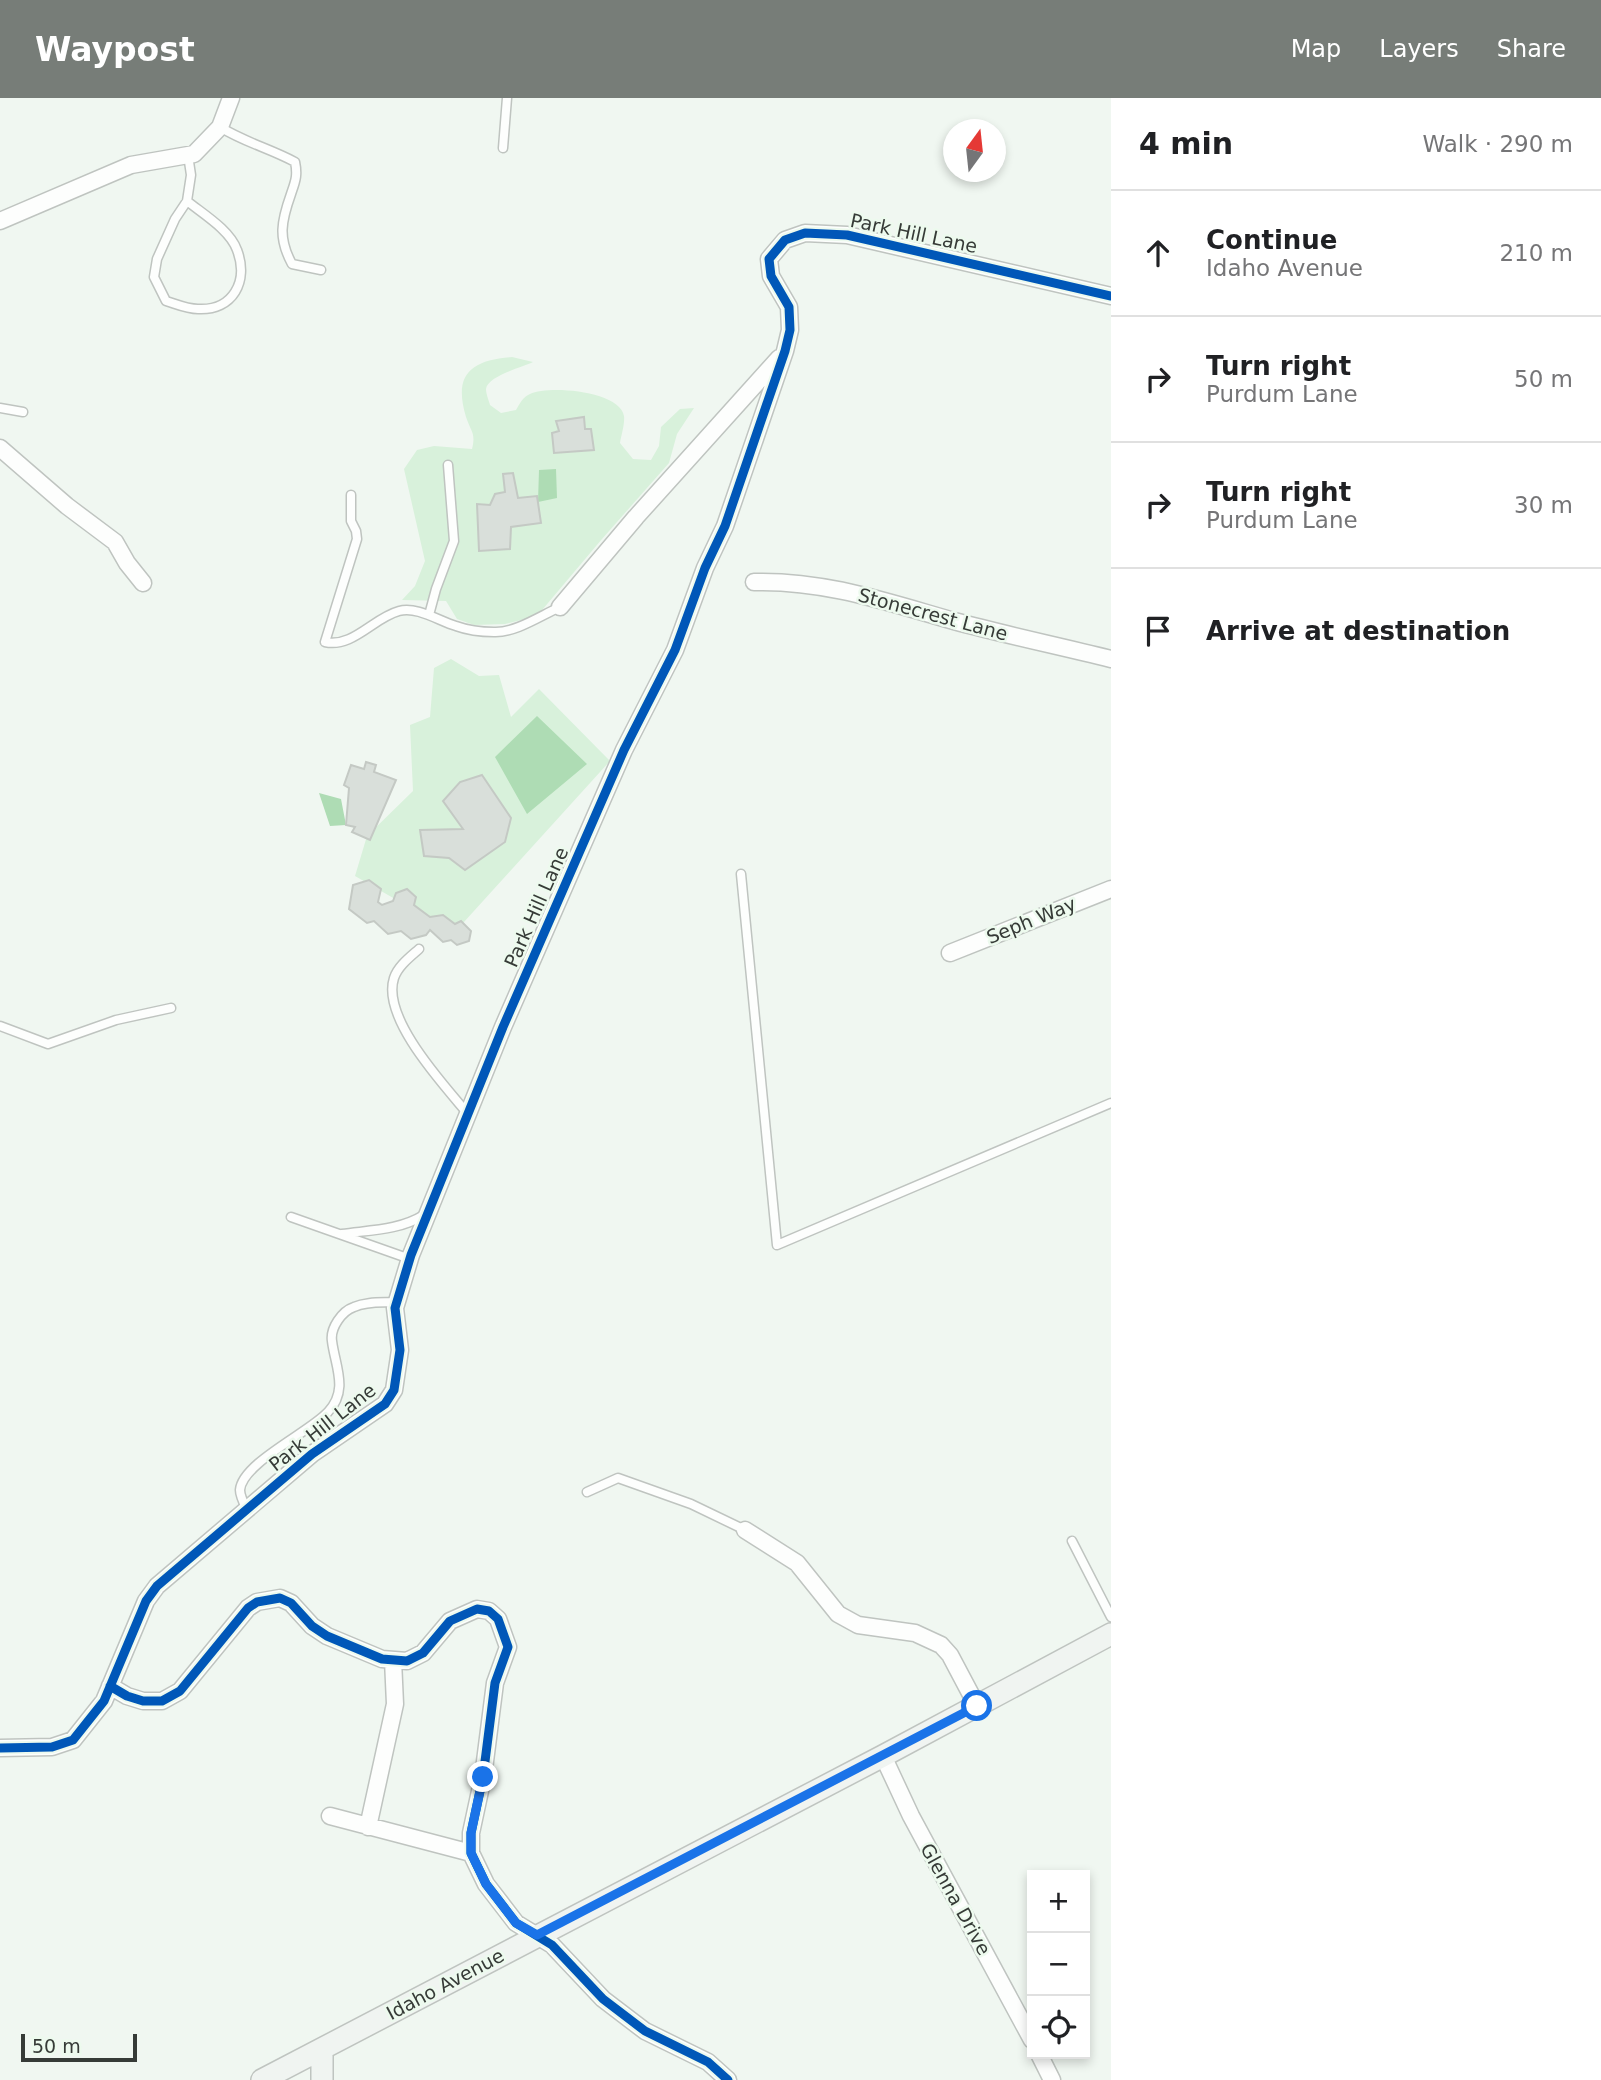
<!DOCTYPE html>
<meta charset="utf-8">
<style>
:root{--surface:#fff;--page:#f2f2f2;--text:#202124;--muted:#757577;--line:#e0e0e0;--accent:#777d78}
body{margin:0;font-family:"DejaVu Sans",sans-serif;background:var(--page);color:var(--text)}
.controls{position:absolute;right:21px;bottom:21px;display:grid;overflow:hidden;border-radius:0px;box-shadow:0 4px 10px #0003}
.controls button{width:63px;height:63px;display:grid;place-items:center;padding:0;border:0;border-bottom:2px solid var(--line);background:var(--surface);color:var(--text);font:35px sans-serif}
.compass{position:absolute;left:943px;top:21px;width:63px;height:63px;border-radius:50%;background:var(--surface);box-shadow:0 4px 10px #0003;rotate:15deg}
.scale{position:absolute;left:21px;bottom:18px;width:116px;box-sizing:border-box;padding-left:7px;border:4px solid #363b37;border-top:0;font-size:19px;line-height:24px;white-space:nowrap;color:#363b37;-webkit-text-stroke:5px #edfaee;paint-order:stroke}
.stop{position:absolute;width:21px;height:21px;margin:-16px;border:5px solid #1a73e8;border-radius:50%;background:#fff}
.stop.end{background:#1a73e8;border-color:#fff;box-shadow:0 2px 7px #0008}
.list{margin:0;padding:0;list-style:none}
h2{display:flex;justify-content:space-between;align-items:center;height:91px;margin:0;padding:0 28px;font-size:30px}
h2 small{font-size:23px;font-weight:400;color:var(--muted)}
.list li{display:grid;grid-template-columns:46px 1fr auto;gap:21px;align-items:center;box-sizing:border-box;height:126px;padding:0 28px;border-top:2px solid var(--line)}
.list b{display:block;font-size:26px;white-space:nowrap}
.list p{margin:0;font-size:23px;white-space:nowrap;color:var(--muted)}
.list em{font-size:23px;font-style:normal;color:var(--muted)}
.icon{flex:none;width:38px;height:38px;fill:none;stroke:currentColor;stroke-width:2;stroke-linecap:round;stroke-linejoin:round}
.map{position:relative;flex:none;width:1111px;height:1982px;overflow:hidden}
header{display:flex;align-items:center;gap:42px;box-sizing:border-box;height:98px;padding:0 35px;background:var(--accent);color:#fff}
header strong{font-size:33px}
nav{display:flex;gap:38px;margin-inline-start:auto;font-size:24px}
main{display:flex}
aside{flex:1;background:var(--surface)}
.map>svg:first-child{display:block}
</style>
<header>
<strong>Waypost</strong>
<nav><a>Map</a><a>Layers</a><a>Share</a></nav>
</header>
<main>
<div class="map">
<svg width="1111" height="1982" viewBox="0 0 1111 1982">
<rect width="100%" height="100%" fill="#f0f7f1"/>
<path fill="#d8f1db" d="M512,259l21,5c-10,5 -46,14 -47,27 0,5 3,12 4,16l11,8 15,-3c4,-7 7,-13 14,-16 19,-9 90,-3 94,22 1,8 -3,20 -4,27l13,16 18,1 8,-14 2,-19 19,-18 14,-1 -17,26 -8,29 -67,76 -65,77 -32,8 -31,1 -17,-6 -11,-18 -44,-1 13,-14 10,-25 -21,-92 13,-19 17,-4 38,3c4,-16 -1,-17 -6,-32 -13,-43 5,-57 46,-60z
M451,561l28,17 20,-1 12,42 28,-28 71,72 -156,172 -99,-57 12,-40 46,-45 -3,-66 20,-8 4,-49z"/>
<path fill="#aedcb4" d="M556,371l1,29 -19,4 1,-32z
M537,618l50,48 -60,50 -32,-57z
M319,695l22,6 5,26 -16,1z"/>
<path fill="#d9dfda" stroke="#c4c9c4" stroke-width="2" d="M584,319l1,12h6l3,21 -40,3 -2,-20 7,-2 -3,-10z
M513,375l5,25 19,-2 4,27 -30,4 -1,22 -31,2 -2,-47 13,1 5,-11 10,-2 -2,-18z
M366,664l10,3 -2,7 22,8 -26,60 -18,-8 3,-5 -9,-2 3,-37 -5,-3 7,-20 13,4z
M482,677l29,43 -6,24 -40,28 -16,-12 -25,-2 -4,-26 43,-1 -20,-28 17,-19z
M369,782l12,9 -3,13 4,3 11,-4 3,-8 11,-4 9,8 -2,8 16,12 13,-2 12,9 6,-3 10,10 -2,10 -12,4 -6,-5 -8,2 -13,-12 -4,5 -15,4 -10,-8 -13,3 -14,-13 -7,2 -18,-14 4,-24z"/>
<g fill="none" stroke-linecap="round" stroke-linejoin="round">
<g stroke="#bfc4c0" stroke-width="11">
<path id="lane" d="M220,29c24,15 51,22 75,35 3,14 0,20 -4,32 -10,28 -13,44 1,70l29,6
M503,50l4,-50
M187,103c16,13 43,29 50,49 12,31 -4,61 -39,59 -11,0 -22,-5 -32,-8l-12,-24 3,-18 18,-40 12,-18 4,-26 -3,-20
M0,310l23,4
M351,397v26l5,10 1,8 -32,103c28,6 48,-24 74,-31 18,-5 40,10 57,15 11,4 26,6 38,6 21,1 46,-16 66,-25
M429,517l7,-26 18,-48 -6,-76
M741,776l36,371 334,-142
M419,851c-9,8 -21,17 -25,29 -13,40 50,107 74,136
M0,928l48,18 68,-24 55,-12
M291,1119l119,42
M342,1136c29,-4 58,-4 82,-19
M587,1394l31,-14 73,26 54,26
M247,1412c-3,-6 -7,-14 -7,-20 2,-27 70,-58 88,-78 21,-22 7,-46 4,-71 -2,-13 10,-30 22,-34 13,-6 29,-4 43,-5
M1072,1443l39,76"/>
</g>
<g stroke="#bfc4c0" stroke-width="19">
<path id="street" d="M0,123l131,-56 63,-11 26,-27 11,-29
M0,350l67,58 48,36 12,21 16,20
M754,484c70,-2 133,20 200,39 52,14 105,25 157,38
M560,509l76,-90 143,-159
M950,855l161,-64
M745,1432l52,33 41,51 20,11 57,8 26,12 9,10 27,51
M110,1588l17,10 16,5h19l18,-10 68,-83 9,-6 23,-4 11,5 21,23 15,10 55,23 25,2 16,-8 27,-32 27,-12 12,2 9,8 10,28 -13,36 -12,94 -12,56v20l15,31 30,39 36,22 51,54 42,32 63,31 20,18
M0,1650l52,-1 21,-7 31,-39 42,-100 11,-15 155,-132 73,-50 9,-14 6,-40 -5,-42 16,-53 92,-228 121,-277 51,-100 30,-82 20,-42 60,-175 5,-21 -1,-23 -18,-31 -2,-17 16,-19 20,-7 42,2 264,61
M883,1658l28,60 121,224
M330,1718l141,37
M368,1729l27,-123 -2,-44
M1039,1956l13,26"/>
</g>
<g stroke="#bfc4c0" stroke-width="24">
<path id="secondary" d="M262,1982l621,-324 228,-122
M322,1982v-31"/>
</g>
<use href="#lane" stroke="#fdfefd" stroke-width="8"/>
<use href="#street" stroke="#fdfefd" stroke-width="16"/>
<use href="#secondary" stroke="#f0f4f1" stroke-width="21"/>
<g stroke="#edfaee" stroke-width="13">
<path id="cycleway" d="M110,1588l17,10 16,5h19l18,-10 68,-83 9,-6 23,-4 11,5 21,23 15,10 55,23 25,2 16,-8 27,-32 27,-12 12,2 9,8 10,28 -13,36 -12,94 -12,56v20l15,31 30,39 36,22 51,54 42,32 63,31 20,18
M0,1650l52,-1 21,-7 31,-39 42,-100 11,-15 155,-132 73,-50 9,-14 6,-40 -5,-42 16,-53 92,-228 121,-277 51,-100 30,-82 20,-42 60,-175 5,-21 -1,-23 -18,-31 -2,-17 16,-19 20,-7 42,2 264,61"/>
</g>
<use href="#cycleway" stroke="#0057b8" stroke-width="9"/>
</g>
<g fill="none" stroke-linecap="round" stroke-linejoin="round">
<path stroke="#1a73e8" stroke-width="9" d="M483,1679l-12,56v20l15,31 30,39 21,12 440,-229"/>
</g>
<g text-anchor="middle" stroke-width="5" stroke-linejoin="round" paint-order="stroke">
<g font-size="19" fill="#363b37" stroke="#edfaee">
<text transform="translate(914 135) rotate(12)" y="7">Park Hill Lane</text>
<text transform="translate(933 516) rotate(15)" y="7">Stonecrest Lane</text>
<text transform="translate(536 809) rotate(-66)" y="7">Park Hill Lane</text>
<text transform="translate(1031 822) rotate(-22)" y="7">Seph Way</text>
<text transform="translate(322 1329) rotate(-38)" y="7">Park Hill Lane</text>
<text transform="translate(956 1801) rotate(61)" y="7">Glenna Drive</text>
<text transform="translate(445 1886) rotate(-28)" y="7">Idaho Avenue</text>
</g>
</g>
</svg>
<div class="controls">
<button>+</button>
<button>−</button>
<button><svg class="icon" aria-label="locate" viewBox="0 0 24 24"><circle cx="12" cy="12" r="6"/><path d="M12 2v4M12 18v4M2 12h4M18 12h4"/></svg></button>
</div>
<svg class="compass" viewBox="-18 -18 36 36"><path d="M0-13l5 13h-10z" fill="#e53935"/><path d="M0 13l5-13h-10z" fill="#757577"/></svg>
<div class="scale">50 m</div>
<div class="stop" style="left:977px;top:1608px"></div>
<div class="stop end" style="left:483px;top:1679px"></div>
</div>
<aside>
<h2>4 min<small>Walk · 290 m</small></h2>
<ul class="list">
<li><svg class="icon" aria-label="ahead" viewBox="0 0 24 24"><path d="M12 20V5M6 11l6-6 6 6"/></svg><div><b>Continue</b><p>Idaho Avenue</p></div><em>210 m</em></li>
<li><svg class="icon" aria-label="right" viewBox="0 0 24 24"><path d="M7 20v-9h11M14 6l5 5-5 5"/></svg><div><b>Turn right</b><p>Purdum Lane</p></div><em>50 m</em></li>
<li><svg class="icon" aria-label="right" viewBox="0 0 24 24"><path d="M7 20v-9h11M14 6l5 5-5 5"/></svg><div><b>Turn right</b><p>Purdum Lane</p></div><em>30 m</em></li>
<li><svg class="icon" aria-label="arrive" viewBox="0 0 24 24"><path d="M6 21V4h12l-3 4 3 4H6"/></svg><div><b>Arrive at destination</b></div></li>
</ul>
</aside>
</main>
